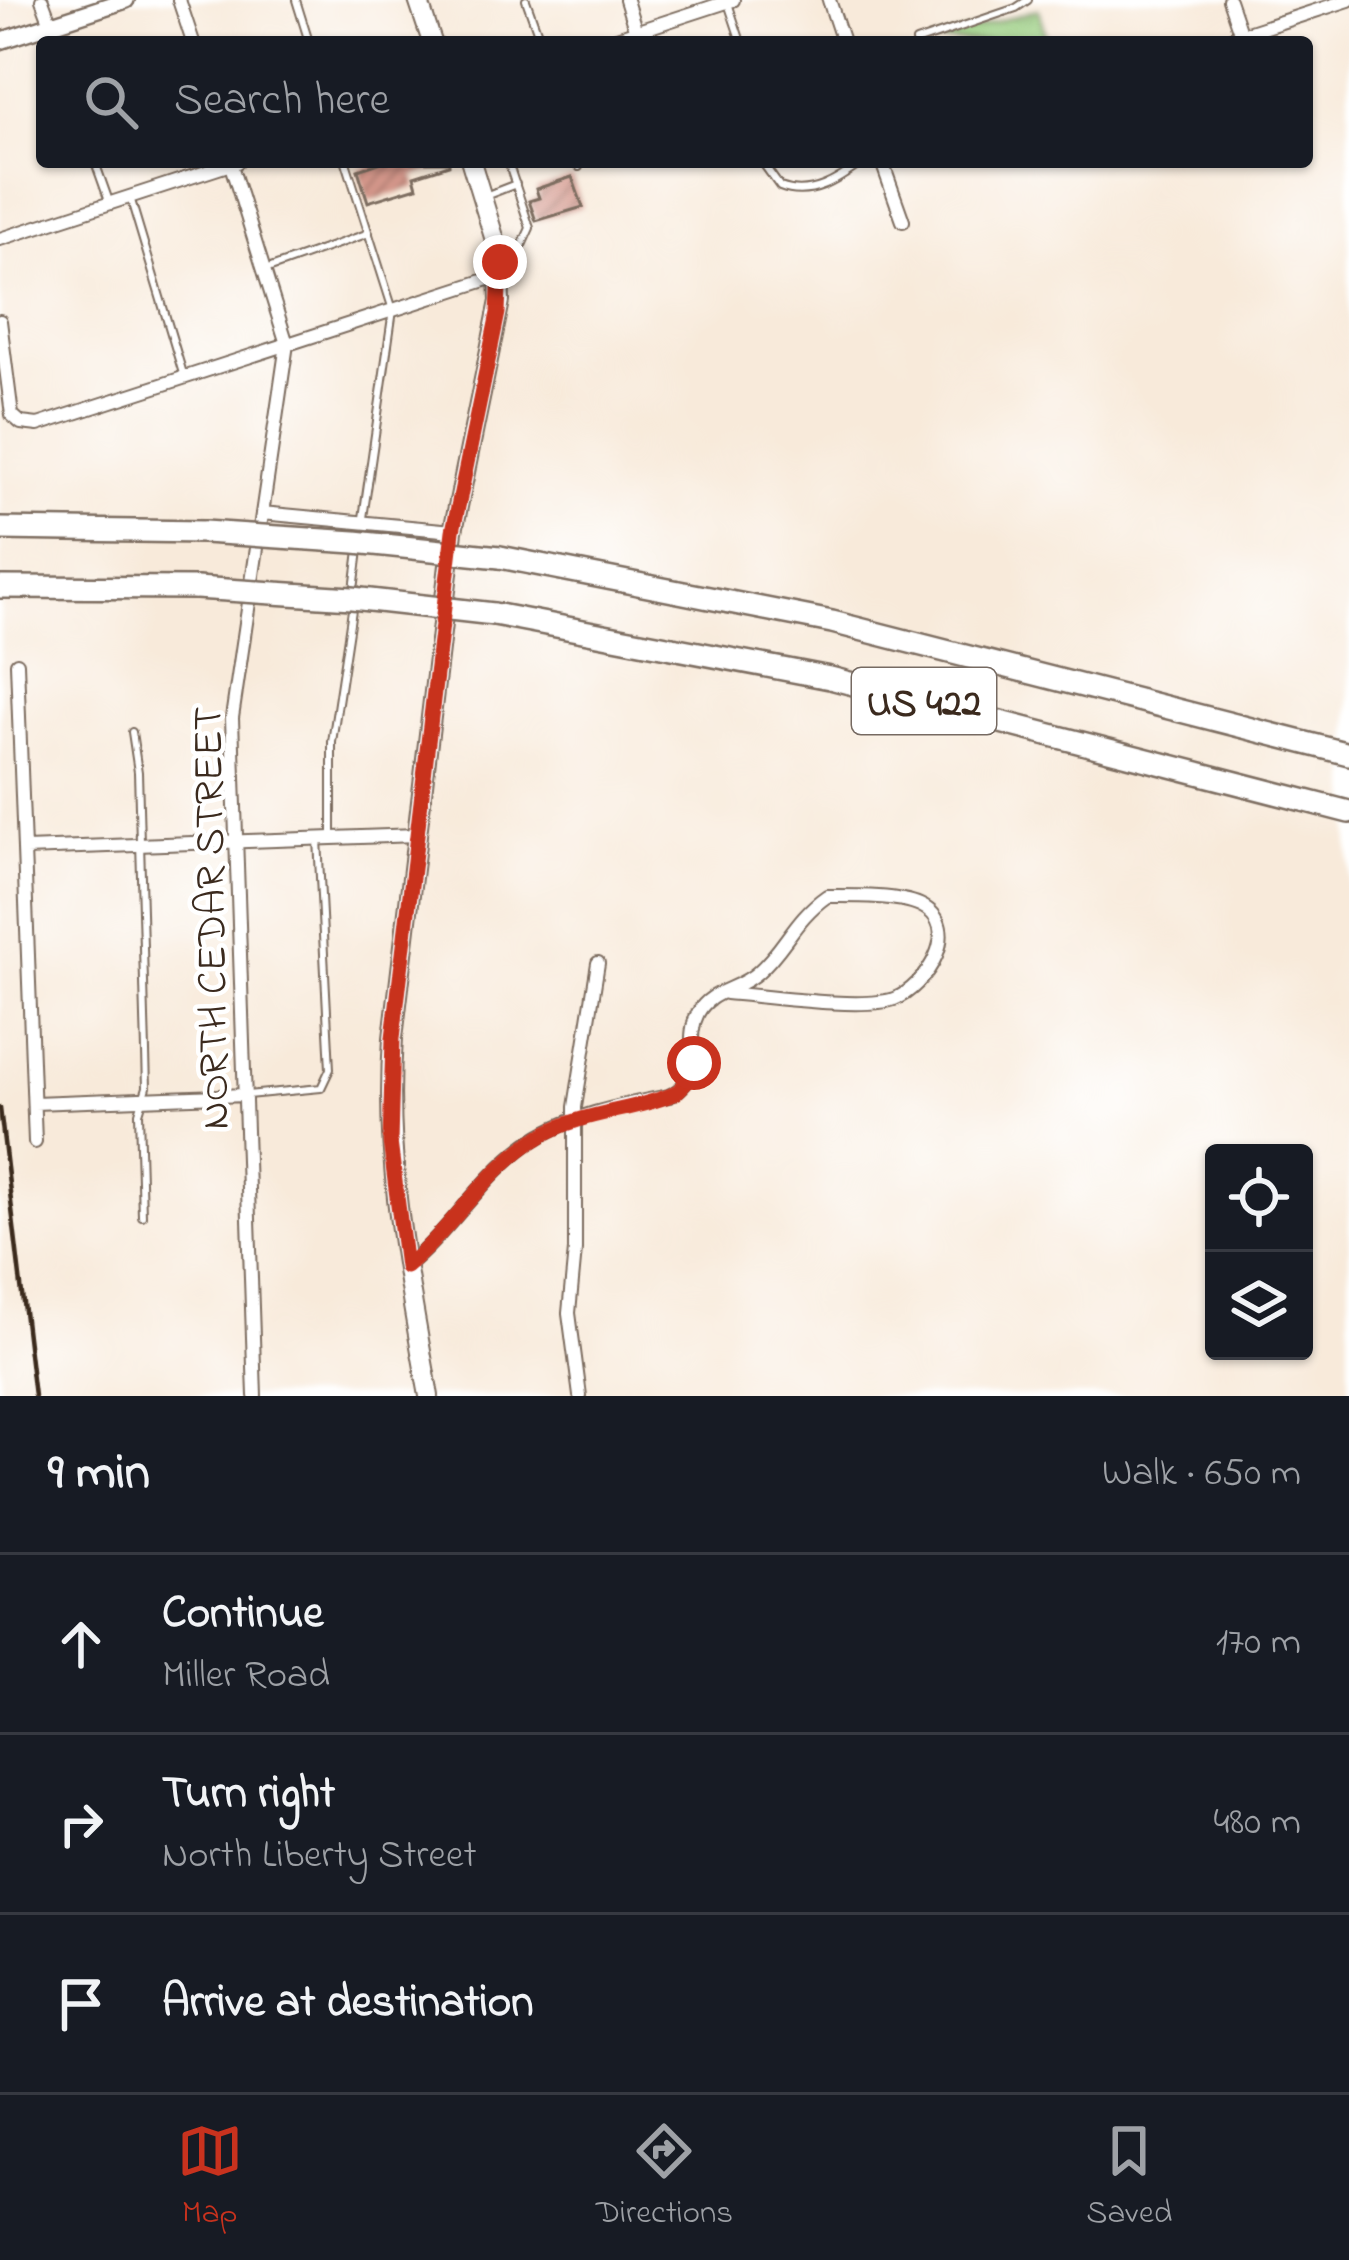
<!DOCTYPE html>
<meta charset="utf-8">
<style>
:root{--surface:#171b24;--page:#20242c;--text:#f1f3f6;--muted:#9ea1a6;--line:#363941;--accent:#c8321e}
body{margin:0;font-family:"Indie Flower",sans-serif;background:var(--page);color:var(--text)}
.controls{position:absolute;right:36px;bottom:36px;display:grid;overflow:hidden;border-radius:12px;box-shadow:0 3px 9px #0004}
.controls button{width:108px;height:108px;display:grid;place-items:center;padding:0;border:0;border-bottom:3px solid var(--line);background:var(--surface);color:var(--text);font:60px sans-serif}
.stop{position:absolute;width:36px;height:36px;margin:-27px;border:9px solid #c8321e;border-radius:50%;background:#fff}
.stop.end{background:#c8321e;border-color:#fff;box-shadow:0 3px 12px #0008}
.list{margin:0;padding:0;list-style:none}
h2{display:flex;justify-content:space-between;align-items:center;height:156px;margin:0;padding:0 48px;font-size:51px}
h2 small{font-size:39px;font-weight:400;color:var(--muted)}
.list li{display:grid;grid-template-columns:78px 1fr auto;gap:36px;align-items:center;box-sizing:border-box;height:180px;padding:0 48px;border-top:3px solid var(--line)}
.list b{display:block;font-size:45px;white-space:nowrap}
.list p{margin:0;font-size:39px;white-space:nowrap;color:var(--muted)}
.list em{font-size:39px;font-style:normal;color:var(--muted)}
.icon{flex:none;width:66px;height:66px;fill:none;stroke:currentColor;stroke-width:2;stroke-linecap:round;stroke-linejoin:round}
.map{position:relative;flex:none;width:1349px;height:1396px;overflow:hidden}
.search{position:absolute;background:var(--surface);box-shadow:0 3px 9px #0004;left:36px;right:36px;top:36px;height:132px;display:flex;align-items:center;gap:30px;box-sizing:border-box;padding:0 42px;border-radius:12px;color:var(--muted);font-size:45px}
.sheet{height:696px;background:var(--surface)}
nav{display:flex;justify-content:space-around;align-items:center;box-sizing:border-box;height:168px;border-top:3px solid var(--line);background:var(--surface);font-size:33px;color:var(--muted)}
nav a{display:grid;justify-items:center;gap:6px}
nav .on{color:var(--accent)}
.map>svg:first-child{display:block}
</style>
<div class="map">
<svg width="1349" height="1396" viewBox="0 0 1349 1396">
<defs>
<pattern id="grass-tufts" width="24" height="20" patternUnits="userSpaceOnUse" patternTransform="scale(3)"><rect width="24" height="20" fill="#97cc7e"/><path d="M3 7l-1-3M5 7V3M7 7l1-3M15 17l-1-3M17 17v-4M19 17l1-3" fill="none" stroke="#83af6c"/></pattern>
<pattern id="building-hatch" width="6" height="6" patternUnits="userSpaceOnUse" patternTransform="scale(3)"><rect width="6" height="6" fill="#d3968a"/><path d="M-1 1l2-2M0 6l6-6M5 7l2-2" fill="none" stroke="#ac7b70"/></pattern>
</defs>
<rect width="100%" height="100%" fill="#fff"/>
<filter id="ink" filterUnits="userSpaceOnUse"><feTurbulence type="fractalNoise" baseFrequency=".00833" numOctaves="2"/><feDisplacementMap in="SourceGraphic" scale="24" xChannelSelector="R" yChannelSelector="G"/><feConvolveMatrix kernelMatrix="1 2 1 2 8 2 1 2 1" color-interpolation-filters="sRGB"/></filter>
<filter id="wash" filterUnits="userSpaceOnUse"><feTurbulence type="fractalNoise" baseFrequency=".004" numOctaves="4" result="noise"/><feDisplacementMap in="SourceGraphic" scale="48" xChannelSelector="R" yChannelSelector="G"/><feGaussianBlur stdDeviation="2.7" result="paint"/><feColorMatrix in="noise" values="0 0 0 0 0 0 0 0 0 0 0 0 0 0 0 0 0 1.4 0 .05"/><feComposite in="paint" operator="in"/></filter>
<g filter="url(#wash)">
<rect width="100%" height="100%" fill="#f8eada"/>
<path fill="url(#grass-tufts)" stroke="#697b4e" stroke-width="3" d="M1038,9l10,33h-116z"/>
<g id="blocks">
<path fill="url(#building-hatch)" d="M382,162h67v3l-35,11 3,11 -49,15 -10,-32z
M572,177l11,30 -47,14 -7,-20 10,-3 -3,-9z"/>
</g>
</g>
<g filter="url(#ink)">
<use href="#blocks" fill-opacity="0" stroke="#7d6d60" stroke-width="3"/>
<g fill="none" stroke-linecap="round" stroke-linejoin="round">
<g stroke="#7d6d60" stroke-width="10">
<path id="service" d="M296,0l13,42
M526,0l15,42
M728,3l13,39
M916,42l100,-34 12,-8
M95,162l15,42
M346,162l47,148 -31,215
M578,162l1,5
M762,162l18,25c31,12 58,-7 83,-25
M485,196l31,-12
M130,197l54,180
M265,270l104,-37
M503,272l16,-20 11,-24 -22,-66
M354,590l5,-40
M132,732l6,40 9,315 -8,26 3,103
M332,835v-93l21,-139
M247,1095l74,-7 9,-19 -12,-230"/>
</g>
<g stroke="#7d6d60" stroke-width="16">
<path id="minor" d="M42,0l9,24
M179,0l14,42
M626,0l13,42
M829,0l14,42
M1229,0l12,35
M604,42l129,-42
M1219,42l130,-42
M230,162l57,182 -55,374 23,678
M882,162l21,59
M0,239l237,-77
M0,321l12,94 9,8 17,2 463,-150
M262,513l191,18
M17,663l18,479
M25,849l392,-14
M34,1103l211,-8
M406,1267c44,-36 74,-88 120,-122 40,-29 95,-40 143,-49 38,-19 13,-53 29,-83 12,-23 41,-23 60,-41 27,-23 36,-53 69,-76 24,0 71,-1 93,9 46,21 5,83 -26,94 -31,11 -130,-3 -168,-6
M580,1396l-11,-83 6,-63v-143l23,-144"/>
</g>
<g stroke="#7d6d60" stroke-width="20">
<path id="tertiary" d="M0,41l126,-41"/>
</g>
<g stroke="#7d6d60" stroke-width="22">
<path id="primary" d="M418,0l14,42
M429,1396c-22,-124 -45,-231 -36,-358l60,-507 47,-230 -2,-51 -27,-88"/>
</g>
<g stroke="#7d6d60" stroke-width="26">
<path id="motorway" d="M0,529l204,3
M500,557l332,65 517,132
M0,587l196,1
M494,614l336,64 519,134"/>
</g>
<use href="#service" stroke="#fff" stroke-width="6"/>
<use href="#minor" stroke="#fff" stroke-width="12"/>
<use href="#tertiary" stroke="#fff" stroke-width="15"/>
<use href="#primary" stroke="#fff" stroke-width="18"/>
<use href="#motorway" stroke="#fff" stroke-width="21"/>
<path stroke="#3b2a1e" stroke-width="4.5" d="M0,1108l34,288"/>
<g stroke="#7d6d60" stroke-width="26" stroke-linecap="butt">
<path id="motorway-bridge" d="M204,532l151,10 145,15
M196,588l156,10 142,16"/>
</g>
<use href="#motorway-bridge" stroke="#fff" stroke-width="21"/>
</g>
</g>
<g fill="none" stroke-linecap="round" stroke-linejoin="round" filter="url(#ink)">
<path stroke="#c8321e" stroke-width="15" d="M500,262l-2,51 -45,218 -60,507 -3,104 16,125c48,-40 81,-100 135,-131 42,-25 92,-24 135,-43l12,-12 6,-18"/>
</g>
<g text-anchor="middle" stroke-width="9" stroke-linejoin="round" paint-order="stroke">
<rect fill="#fff" stroke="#766a62" stroke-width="3" x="852" y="668" width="144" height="66" rx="9"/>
<g font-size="39" font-weight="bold" fill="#3b2a1e">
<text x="924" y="715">US 422</text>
</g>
<g font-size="42" fill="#3b2a1e" stroke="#fff">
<text transform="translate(209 918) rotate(-91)" y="15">NORTH CEDAR STREET</text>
</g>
</g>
</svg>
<div class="controls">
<button><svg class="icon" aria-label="locate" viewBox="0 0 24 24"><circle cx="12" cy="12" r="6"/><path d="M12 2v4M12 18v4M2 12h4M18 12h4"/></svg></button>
<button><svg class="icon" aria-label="layers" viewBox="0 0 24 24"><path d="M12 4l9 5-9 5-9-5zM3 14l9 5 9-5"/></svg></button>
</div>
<div class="stop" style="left:694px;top:1063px"></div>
<div class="stop end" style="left:500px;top:262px"></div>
<div class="search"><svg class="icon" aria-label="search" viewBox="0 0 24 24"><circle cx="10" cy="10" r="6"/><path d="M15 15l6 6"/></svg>Search here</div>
</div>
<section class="sheet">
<h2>9 min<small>Walk · 650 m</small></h2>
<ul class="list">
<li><svg class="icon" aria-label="ahead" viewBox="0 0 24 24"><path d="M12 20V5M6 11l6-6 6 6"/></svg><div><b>Continue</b><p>Miller Road</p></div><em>170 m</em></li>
<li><svg class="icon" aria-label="right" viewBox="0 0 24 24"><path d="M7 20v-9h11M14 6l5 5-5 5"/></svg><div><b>Turn right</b><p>North Liberty Street</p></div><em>480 m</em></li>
<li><svg class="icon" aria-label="arrive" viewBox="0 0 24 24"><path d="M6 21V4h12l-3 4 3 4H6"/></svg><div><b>Arrive at destination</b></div></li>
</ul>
</section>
<nav>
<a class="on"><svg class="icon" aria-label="map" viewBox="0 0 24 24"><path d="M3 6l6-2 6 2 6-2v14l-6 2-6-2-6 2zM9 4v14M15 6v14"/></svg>Map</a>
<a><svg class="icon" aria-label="directions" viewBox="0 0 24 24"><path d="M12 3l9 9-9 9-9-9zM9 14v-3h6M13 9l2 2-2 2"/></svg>Directions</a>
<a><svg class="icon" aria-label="saved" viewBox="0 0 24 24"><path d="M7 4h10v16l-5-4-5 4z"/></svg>Saved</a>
</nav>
